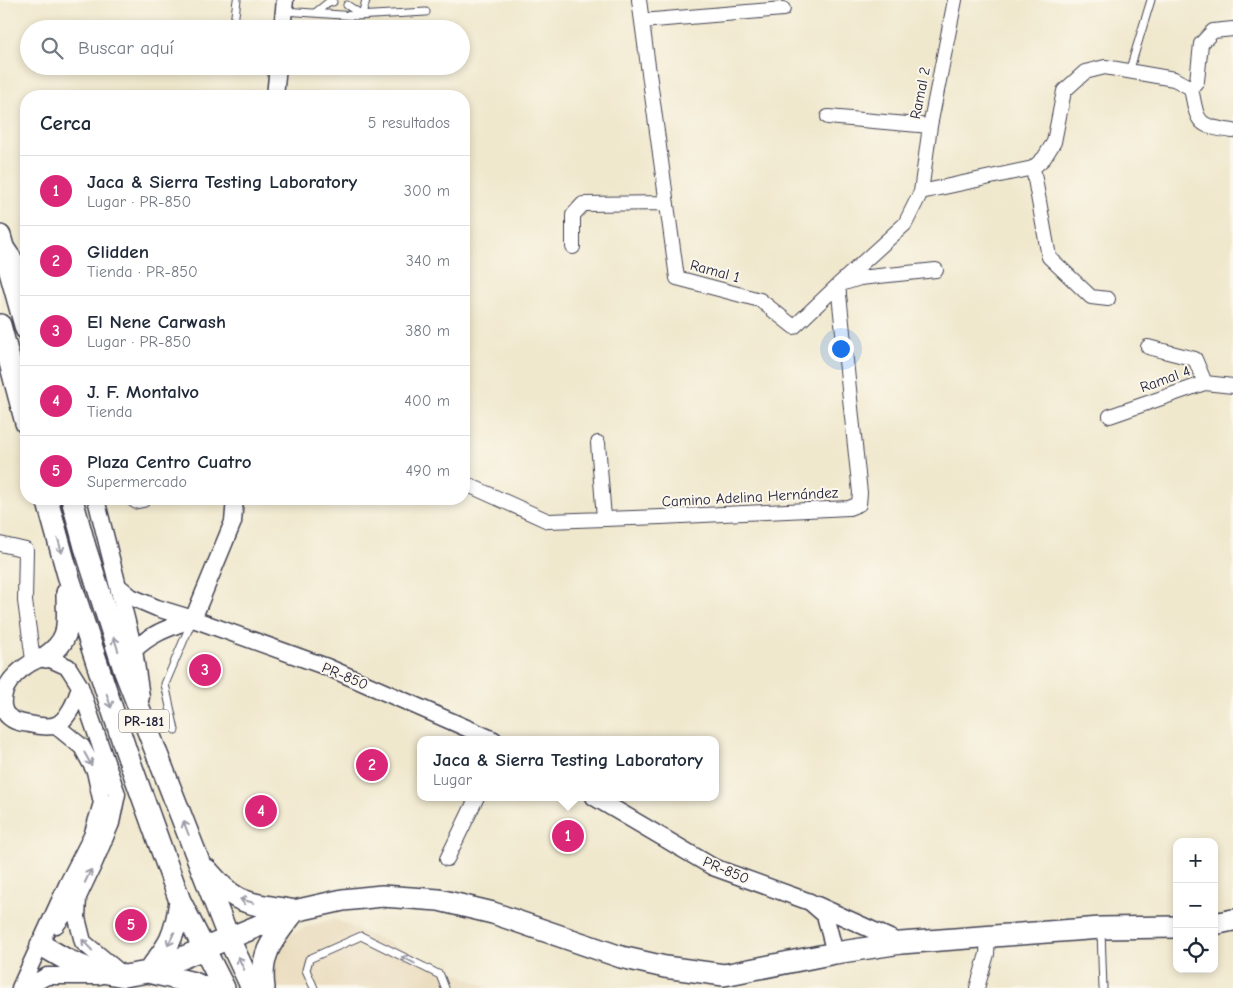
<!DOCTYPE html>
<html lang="es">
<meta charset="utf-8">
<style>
:root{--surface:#fff;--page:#f2f2f3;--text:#1f2937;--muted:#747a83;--line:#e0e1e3;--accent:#db2777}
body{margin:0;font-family:"Comic Neue",sans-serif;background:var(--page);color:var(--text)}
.controls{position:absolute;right:15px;bottom:15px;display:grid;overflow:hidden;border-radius:10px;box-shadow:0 2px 8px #0003}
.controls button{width:45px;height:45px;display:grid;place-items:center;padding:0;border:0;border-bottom:1px solid var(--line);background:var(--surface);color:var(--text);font:25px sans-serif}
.you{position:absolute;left:840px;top:348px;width:18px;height:18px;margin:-12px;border:4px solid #fff;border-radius:50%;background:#1a73e8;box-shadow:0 0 0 8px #1a73e833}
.badge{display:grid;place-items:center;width:32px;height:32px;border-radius:50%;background:var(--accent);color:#fff;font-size:16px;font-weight:700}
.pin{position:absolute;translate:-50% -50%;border:2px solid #fff;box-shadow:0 1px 5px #0006}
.popup{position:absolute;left:417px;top:736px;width:302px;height:65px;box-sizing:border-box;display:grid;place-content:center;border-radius:10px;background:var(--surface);filter:drop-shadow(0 1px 4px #0005);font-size:16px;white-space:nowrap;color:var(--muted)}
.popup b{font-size:19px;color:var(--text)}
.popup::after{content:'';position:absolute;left:50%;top:100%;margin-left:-10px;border:10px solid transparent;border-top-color:var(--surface)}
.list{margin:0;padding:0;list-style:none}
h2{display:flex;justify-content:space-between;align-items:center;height:65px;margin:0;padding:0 20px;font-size:21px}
h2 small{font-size:16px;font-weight:400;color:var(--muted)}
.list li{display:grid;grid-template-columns:32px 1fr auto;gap:15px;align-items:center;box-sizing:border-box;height:70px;padding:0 20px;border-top:1px solid var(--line)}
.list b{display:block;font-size:19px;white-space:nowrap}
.list p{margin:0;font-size:16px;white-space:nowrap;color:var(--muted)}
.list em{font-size:16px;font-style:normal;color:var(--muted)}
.icon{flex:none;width:28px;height:28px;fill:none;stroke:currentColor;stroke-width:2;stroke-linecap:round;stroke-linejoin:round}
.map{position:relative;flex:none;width:1233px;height:988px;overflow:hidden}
.search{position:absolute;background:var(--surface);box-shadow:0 2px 8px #0003;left:20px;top:20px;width:450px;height:55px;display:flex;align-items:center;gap:12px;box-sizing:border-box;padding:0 18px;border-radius:28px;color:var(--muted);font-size:19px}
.panel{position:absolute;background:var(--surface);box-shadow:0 2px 8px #0003;left:20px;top:90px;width:450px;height:415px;border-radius:20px}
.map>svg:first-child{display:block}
</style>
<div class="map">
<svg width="1233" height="988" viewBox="0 0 1233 988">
<rect width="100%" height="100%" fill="#fbf7ec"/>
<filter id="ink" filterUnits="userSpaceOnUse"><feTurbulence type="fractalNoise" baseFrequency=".02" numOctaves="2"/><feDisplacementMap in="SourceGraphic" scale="10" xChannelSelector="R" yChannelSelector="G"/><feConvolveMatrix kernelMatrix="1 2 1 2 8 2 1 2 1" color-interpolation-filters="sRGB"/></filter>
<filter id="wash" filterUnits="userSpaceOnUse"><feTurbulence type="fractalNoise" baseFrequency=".0096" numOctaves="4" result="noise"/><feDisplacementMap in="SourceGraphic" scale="20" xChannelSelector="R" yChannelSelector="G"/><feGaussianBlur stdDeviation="1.12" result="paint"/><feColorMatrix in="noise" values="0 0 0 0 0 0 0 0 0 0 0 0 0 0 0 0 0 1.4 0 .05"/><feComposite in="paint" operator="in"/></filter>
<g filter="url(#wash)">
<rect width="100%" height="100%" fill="#f0e8cd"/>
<path fill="#e8d9ba" d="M334,919l156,69h-221l1,-23 14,-27 22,-11z"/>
</g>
<g filter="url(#ink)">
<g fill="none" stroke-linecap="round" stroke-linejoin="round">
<g stroke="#414051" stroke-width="9">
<path id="service" d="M347,5l15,10 4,-15
M284,11l72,5 70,-4
M315,13l15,-12 3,1
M234,23l3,-23
M1129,72l22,-72
M126,499l9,6 10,-2 2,-4
M175,730l-10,-46 27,-63
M1101,931l2,57
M314,988l-8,-18 3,-11 52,-23 79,39 5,13"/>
</g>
<g stroke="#414051" stroke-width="16">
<path id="minor" d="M639,0l38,278 83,22 34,27 44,-42 22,-7 76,-8
M642,21l141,-12
M1191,88l6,-7 4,-37 12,-13 20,-2
M828,117l102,9
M1033,168l16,89 42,40 17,2
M921,192l9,-66 25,-126
M573,247v-32l10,-11 84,-1
M1148,347l47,12 10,24
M1110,416l95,-33 28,3
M598,443l6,75
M464,483l84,38 113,-4 188,-9 10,-4 1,-11 -22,-208 67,-61 16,-32 112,-24 11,-10 10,-16 10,-51 21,-19 20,-5 69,12 17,9c7,35 5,38 42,43
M0,544l26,6 -1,51 8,59
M447,859l30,-62
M977,988l10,-34 1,-17"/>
</g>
<g stroke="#414051" stroke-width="19">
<path id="tertiary" d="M282,29l3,-29
M275,96l3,-30
M7,249l19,27
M96,499l38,151
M119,587l12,10 26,11 36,11 134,48 167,73
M193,619l40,-97 2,-23
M46,657l22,10 12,19c-3,13 -13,37 -27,40 -8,1 -16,0 -24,-2 -7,-1 -15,-2 -21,-8 -3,-2 -4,-6 -5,-10 -3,-24 23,-44 43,-49z
M141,697l-7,-47c19,-18 35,-22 59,-31
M594,797l119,70 97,35 15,13 10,38
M78,897l-1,21 6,24 41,34
M817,905l84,38
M56,925l22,-28 16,-34 17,-40 6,-29 -37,-108
M20,988l47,-103 25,-49 10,-33 -7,-32 -13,-24 -27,-22
M25,988l22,-12h52"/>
</g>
<g stroke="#414051" stroke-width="24">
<path id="primary" d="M0,236l26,93
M0,325l26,98
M47,499l21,76 58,176 54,150 44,87
M72,499l13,48 40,125 104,267 23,49
M46,657c27,-19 21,-34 21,-64
M207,870c8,9 16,19 26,25 15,11 42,12 61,16
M1214,924l19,-4
M41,945l26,15 24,10 33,6 24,-4 146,-61 49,-11 39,-4 57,4 54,13 128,44 44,10 59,8 111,-22 66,-10 200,-15 76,-1
M148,972c22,-28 27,-35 32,-71
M148,972l46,11 11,5
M264,988c-5,-35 10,-50 30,-76"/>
</g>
<use href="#service" stroke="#fff" stroke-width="7"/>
<use href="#minor" stroke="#fff" stroke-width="14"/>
<use href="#tertiary" stroke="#fff" stroke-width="16"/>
<use href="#primary" stroke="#fff" stroke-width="21"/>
</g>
<defs><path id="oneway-shaft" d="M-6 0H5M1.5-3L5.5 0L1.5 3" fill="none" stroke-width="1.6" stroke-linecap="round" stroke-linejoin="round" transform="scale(1.25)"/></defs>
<g stroke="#9c9ca7">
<use href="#oneway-shaft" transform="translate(60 546) rotate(75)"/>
<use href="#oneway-shaft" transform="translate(116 644) rotate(-108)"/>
<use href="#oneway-shaft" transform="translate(109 701) rotate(72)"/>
<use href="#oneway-shaft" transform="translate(88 759) rotate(61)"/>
<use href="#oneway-shaft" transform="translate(186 828) rotate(-111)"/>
<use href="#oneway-shaft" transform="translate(88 876) rotate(-65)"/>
<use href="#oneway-shaft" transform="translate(247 901) rotate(-164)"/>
<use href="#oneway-shaft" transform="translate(171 939) rotate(116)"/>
<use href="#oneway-shaft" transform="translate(87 945) rotate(-133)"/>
<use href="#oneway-shaft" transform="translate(408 960) rotate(-153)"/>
<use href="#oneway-shaft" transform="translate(241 963) rotate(-115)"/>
</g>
</g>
<g text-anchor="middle" stroke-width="4" stroke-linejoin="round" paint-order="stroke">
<rect fill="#fbf7ec" stroke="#636270" stroke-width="1" x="119" y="709.5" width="50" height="23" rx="4"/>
<g font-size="14" font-weight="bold" fill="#22223b">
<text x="144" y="726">PR-181</text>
</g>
<g font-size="15" fill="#22223b" stroke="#fbf7ec">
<text transform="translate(920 93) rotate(-79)" y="5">Ramal 2</text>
<text transform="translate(715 271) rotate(15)" y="5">Ramal 1</text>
<text transform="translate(1165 379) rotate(-20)" y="5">Ramal 4</text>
<text transform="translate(750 497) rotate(-3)" y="5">Camino Adelina Hernández</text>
<text transform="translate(345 676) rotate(23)" y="5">PR-850</text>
<text transform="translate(726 870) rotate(23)" y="5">PR-850</text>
</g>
</g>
</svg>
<div class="controls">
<button>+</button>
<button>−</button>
<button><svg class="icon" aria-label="locate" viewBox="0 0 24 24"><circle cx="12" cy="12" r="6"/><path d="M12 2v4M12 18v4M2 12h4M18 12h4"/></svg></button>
</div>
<div class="you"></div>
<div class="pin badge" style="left:568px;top:836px">1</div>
<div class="popup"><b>Jaca &amp; Sierra Testing Laboratory</b>Lugar</div>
<div class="pin badge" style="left:372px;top:765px">2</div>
<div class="pin badge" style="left:205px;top:670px">3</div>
<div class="pin badge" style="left:261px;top:811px">4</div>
<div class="pin badge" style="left:131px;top:925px">5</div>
<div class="search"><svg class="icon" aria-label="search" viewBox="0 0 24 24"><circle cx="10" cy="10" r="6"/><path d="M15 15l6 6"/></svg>Buscar aquí</div>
<section class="panel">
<h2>Cerca<small>5 resultados</small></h2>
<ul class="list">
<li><span class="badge">1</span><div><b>Jaca &amp; Sierra Testing Laboratory</b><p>Lugar · PR-850</p></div><em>300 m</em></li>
<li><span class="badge">2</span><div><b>Glidden</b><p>Tienda · PR-850</p></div><em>340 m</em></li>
<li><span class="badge">3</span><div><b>El Nene Carwash</b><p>Lugar · PR-850</p></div><em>380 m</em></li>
<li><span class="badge">4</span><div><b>J. F. Montalvo</b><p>Tienda</p></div><em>400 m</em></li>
<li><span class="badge">5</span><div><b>Plaza Centro Cuatro</b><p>Supermercado</p></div><em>490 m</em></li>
</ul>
</section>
</div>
